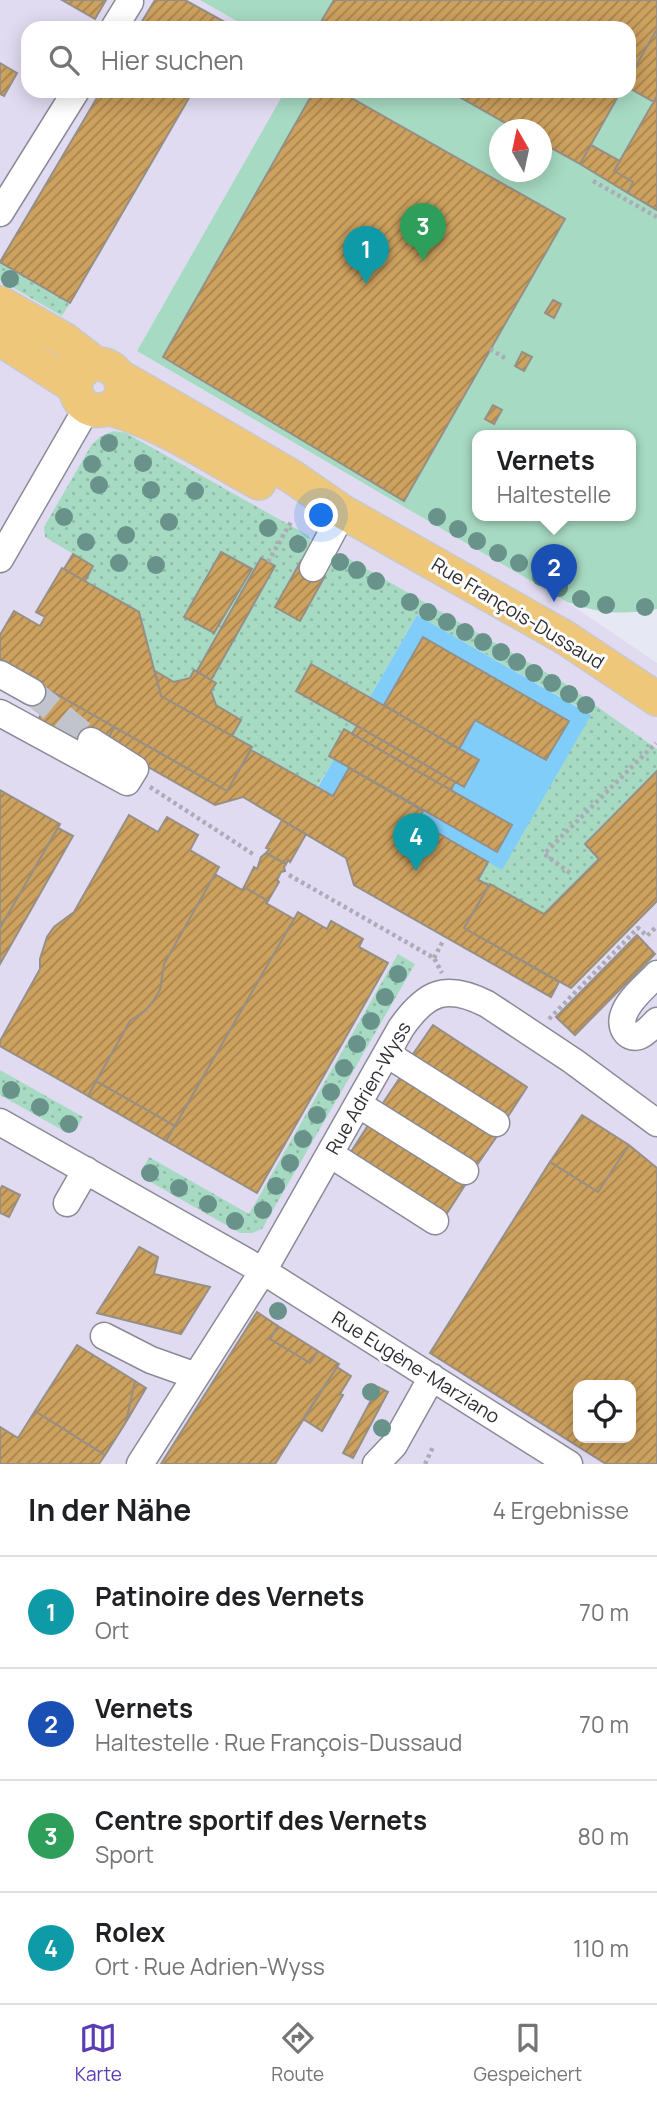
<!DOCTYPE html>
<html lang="de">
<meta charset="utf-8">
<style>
:root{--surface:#fff;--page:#f2f2f2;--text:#202124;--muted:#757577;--line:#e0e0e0;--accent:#5c3cb5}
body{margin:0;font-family:Manrope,sans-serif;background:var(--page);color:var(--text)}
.controls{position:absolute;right:21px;bottom:21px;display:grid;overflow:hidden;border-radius:14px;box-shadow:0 4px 18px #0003}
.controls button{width:63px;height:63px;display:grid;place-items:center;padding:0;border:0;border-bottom:2px solid var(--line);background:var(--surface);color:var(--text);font:35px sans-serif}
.compass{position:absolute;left:489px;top:119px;width:63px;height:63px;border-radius:50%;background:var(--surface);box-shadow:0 4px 18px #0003;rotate:351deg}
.you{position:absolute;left:322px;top:516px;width:24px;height:24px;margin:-18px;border:5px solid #fff;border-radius:50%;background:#1a73e8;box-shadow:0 0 0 10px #1a73e833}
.badge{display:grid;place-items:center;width:46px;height:46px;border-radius:50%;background:var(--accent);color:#fff;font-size:23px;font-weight:700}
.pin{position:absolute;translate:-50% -58px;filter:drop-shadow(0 2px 4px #0008)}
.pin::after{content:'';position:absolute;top:37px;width:24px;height:21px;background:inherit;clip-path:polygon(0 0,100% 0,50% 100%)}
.popup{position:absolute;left:472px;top:430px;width:164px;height:91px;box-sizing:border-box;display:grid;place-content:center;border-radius:14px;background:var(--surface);filter:drop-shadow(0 2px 5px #0005);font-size:23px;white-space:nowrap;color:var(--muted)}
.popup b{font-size:26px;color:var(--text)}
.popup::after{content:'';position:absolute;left:50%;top:100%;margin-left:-14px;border:14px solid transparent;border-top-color:var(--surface)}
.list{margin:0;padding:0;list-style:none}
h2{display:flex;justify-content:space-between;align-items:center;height:91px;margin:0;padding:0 28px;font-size:30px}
h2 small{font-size:23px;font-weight:400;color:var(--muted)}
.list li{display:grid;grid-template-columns:46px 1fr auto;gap:21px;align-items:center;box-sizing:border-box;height:112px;padding:0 28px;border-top:2px solid var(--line)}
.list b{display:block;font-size:26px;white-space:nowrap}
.list p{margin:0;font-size:23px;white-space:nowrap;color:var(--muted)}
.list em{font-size:23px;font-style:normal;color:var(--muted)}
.icon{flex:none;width:38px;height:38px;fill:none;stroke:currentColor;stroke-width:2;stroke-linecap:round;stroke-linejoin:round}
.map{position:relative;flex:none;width:657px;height:1464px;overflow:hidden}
.search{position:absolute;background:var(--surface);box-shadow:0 4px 18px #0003;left:21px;right:21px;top:21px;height:77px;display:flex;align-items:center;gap:18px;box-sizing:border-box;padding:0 24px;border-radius:21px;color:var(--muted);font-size:26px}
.sheet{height:539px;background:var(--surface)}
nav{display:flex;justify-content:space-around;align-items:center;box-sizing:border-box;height:98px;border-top:2px solid var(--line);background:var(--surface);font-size:19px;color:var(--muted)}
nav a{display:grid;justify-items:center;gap:4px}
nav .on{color:var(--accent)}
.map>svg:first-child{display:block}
</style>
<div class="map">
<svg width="657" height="1464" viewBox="0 0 657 1464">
<defs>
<pattern id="grass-dots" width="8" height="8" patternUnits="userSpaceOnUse" patternTransform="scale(1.75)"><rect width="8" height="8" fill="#a7dac2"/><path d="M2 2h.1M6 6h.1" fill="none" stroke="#90bba7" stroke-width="1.8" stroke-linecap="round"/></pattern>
<pattern id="building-hatch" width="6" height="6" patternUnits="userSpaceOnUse" patternTransform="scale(1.75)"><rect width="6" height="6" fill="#cda15e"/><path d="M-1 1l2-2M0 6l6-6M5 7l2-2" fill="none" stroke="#a7844e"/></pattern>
</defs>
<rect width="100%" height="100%" fill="#e6e8f3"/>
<path fill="#e1dbf1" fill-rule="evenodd" d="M0,0h200l49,28h-221v63h257l-148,260 430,251 90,61v801h-657zM578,1385h53v53h-53z"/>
<path fill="url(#grass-dots)" d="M0,262l70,41 -8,13 -62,-36z
M114,431l12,2 183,103 2,9 -35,62 24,13 33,-58 13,-5 215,124 96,68v22l-72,72 14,16 -55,55 -53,-30 -2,1 -11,-5 10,-18 14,7 89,-155 -174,-99 -47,82 -58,-33 -16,26 61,36 -5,8 -8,-5 -15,27 5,3 -17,28 -66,-37 1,-3 -20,-11 9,-16 -25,-15 -5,-14 5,-8 -5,-3 64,-114 -14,-7 -64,112 -3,-1 -4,8 -16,4 -19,-11 -16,-59 -54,-31 8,-15 -48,-29 -1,-10 48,-83 11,-9z
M398,954l17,10 -153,265 -10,4h-12l-93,-53 -5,-10 7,-13 100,57z
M0,1070l83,47 -7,13 -12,1 -64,-36z"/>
<path fill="#a7dac2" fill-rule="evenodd" d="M200,0h457v609c-37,6 -55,5 -90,-7l-430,-251 148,-260h344v-63h-380zM500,130h42v42h-42zM477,436h154v80h-154z"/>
<path fill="#80cdfa" d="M417,615l174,100 -89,155 -85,-49 6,-10 74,41 15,-27 -61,-35 4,-8 9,4 15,-26 -20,-11 16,-29 71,40 23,-40 -146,-82 -39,67 -14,-8z
M334,759l15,9 -16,28 -15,-9z"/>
<path fill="url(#building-hatch)" stroke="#968f86" stroke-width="2" fill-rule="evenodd" d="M62,0h44l-11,19z
M155,0h30l47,26 -2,2h-92z
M334,0h323v29l-28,49v-50h-292l-15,-8z
M657,29v67l-3,6 -25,-14v-10z
M0,63l17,10 -13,23 -4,-2z
M101,91h92l-123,212 -70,-41z
M314,91h25l226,128 -161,282 -241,-144z
M449,91h172l-41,73 -38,-21v-13h-24z
M657,96v114l-29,-17 5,-11 -19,-11z
M591,145l29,16 -6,10 19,11 -5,11 -48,-29z
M553,300l8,4 -7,14 -9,-5z
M522,352l10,5 -8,14 -9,-5z
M493,405l9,5 -8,14 -9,-5z
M221,552l31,17 -38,64 -30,-16z
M73,554l20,12 -8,15 -21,-12z
M261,558l14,8 -64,114 -14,-9z
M301,561l24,15 -25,45 -25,-14z
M62,568l77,44 22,84 91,51 -25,44 -227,-129v-27l14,-24 26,15 5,-9 -9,-5z
M423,637l146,84 -23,39 -71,-40 -16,29 -75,-44z
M311,664l168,96 -15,27 -168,-96z
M194,670l22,13 -5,8 5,14 25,15 -9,16 -71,-40 -6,-25 19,11 16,-4z
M37,683l77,44 -8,16 -18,4 -50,-27 7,-13 -16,-9z
M357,726l98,56 -4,8 -99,-56z
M114,727l113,64 24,-41 82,46 16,-28 74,43 -6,10 71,41 -10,18 11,5 -25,43 95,54 -8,15 -197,-112 -8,-27 -103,-61 -28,8 -109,-62z
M344,729l168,96 -15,27 -168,-96z
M657,771v130l-86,87 -107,-60 26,-44 54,30 55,-55 -14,-15z
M0,790l60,34 -60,104z
M129,815l29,17 9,-15 31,18 -8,15 29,17 -55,97 -4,26 -7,11 -7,9 -16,11 -42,75 -88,-50v-5l40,-72v-10l7,-22 7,-10 20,-15z
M282,820l24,14 -16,28 -2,-2 -2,4 -20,-11 3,-4 -3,-1z
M58,828l15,8 -73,128v-36z
M266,853l20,11 -2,3 1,4 -4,1 -4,8 2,2 -11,19 -24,-14 10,-20 3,2 4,-12z
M215,874l27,16 2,-3 24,14 -2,2 28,16 -119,207 -79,-45 34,-60 16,-11 7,-9 7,-11 4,-26z
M298,912l29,17 4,-8 32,18 -4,8 29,16 -131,230 -91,-52z
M637,935l18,19 -80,81 -19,-18z
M433,1025l94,62 -20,31 -96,-61z
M401,1076l96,60 -22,32 -94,-62z
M96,1081l79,45 -9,15 -78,-45z
M582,1115l47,30 -31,47 -48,-30z
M369,1124l96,61 -19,30 -97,-60z
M629,1145l28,23v296h-51l-176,-111 120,-191 48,30zM578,1385h53v53h-53z
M2,1186l18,9 -11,22 -9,-4v-23z
M139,1247l19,10 -4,17 56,13 -29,47 -84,-21z
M257,1312l21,14 -8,13 40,24 8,-12 21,13 -2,3 -62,97h-114z
M278,1326l40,25 -8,12 -40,-24z
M77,1345l58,36 -9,41 -21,33 -70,-44z
M337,1367l14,9 -11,18 3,1 -21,36 -19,-12z
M135,1381l11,7 -20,34z
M378,1387l10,5 -35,66 -10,-5z
M35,1411l70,44 -6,9h-99v-37l18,11z"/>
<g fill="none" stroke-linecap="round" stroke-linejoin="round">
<path stroke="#c1c3cd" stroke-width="26" stroke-dasharray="26 13" stroke-linecap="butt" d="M32,692l59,49"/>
<g stroke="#8a8b96" stroke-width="29">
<path id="minor" d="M114,28l16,-26
M0,213l76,-122
M0,559l87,-151
M313,568l30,-56
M0,674l32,18
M0,713l127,69 8,-13 -44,-28
M657,974c-11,12 -28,25 -33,40 -5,11 2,26 15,22 7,-3 13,-10 18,-15
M387,1054l109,69
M358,1104l107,67
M0,1122l263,149 306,193
M330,1154l105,67
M67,1203l19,-33
M104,1336l47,24 45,16
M140,1464l123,-193 138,-243c25,-36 45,-45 86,-24l86,57 84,62
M376,1464l18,-19 38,-68"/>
</g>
<g stroke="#c9c9ca" stroke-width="36">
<path id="major" d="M0,303l65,37 31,24
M0,339l75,48
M119,376c17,36 -44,52 -44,6 9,-20 30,-25 44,-6l172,100 52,36 221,125 93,62
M108,408c54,15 103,49 151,75"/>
</g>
<path stroke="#abacb5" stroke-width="4.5" stroke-dasharray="3.5 3.5" stroke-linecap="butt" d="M593,181l64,36
M490,349l15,9
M268,562l23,-40
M150,787l103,67
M570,873l-26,-19 112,-111
M289,875l145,83 8,15
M434,958l9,-17
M549,1019l89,-91 9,8 10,-10
M425,1464l8,-17"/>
<use href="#minor" stroke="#fff" stroke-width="26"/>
<use href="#major" stroke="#efc77a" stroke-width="33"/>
</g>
<g fill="#69938a">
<circle cx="10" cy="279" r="9"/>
<circle cx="109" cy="443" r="9"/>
<circle cx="143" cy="463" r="9"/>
<circle cx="92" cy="464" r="9"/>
<circle cx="99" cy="485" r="9"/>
<circle cx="151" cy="490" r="9"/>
<circle cx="195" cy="491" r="9"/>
<circle cx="64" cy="517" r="9"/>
<circle cx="437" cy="517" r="9"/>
<circle cx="169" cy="522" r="9"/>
<circle cx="268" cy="528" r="9"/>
<circle cx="458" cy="529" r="9"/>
<circle cx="126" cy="535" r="9"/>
<circle cx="477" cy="541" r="9"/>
<circle cx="86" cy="542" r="9"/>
<circle cx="298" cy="544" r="9"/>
<circle cx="498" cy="553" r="9"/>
<circle cx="340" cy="562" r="9"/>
<circle cx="119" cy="563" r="9"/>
<circle cx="519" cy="563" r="9"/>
<circle cx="156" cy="565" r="9"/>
<circle cx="357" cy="570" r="9"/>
<circle cx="541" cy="577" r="9"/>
<circle cx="376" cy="581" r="9"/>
<circle cx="559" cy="588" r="9"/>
<circle cx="581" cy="599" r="9"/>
<circle cx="410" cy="602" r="9"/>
<circle cx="606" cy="605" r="9"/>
<circle cx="645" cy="607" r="9"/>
<circle cx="428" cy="612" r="9"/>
<circle cx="447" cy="622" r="9"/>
<circle cx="465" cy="632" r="9"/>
<circle cx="483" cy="642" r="9"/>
<circle cx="501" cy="652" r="9"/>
<circle cx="517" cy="662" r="9"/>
<circle cx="534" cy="673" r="9"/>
<circle cx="552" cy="683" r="9"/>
<circle cx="569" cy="694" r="9"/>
<circle cx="586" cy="705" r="9"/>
<circle cx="398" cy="974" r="9"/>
<circle cx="385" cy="997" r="9"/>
<circle cx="371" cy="1021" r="9"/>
<circle cx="357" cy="1044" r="9"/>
<circle cx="344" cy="1068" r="9"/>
<circle cx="11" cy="1090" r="9"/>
<circle cx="331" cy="1092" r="9"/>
<circle cx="40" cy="1107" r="9"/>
<circle cx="317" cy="1115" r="9"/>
<circle cx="69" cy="1124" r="9"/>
<circle cx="303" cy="1139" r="9"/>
<circle cx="290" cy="1163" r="9"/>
<circle cx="150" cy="1173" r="9"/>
<circle cx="276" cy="1186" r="9"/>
<circle cx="179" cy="1188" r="9"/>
<circle cx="208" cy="1204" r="9"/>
<circle cx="263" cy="1210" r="9"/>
<circle cx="235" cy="1221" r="9"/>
<circle cx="278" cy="1311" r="9"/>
<circle cx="371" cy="1392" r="9"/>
<circle cx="382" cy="1428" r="9"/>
</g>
<g text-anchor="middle" stroke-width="6" stroke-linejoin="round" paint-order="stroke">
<g font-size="19" fill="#2e2e33" stroke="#fff">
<text transform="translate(518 613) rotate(31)" y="7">Rue François-Dussaud</text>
<text transform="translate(368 1088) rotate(-60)" y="7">Rue Adrien-Wyss</text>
<text transform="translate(416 1367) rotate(32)" y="7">Rue Eugène-Marziano</text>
</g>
</g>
</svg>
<div class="controls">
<button><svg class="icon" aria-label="locate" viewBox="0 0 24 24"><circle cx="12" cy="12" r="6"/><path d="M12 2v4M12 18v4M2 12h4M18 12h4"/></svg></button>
</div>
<svg class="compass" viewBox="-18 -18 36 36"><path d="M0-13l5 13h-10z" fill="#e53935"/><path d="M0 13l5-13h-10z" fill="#757577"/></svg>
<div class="you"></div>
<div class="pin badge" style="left:366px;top:284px;background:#0f9aa8">1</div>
<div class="pin badge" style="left:554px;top:602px;background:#1a4fb4">2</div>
<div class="popup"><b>Vernets</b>Haltestelle</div>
<div class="pin badge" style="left:423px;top:261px;background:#2e9e5b">3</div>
<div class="pin badge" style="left:416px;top:871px;background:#0f9aa8">4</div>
<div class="search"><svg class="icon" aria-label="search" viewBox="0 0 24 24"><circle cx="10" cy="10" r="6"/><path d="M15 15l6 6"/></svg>Hier suchen</div>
</div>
<section class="sheet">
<h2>In der Nähe<small>4 Ergebnisse</small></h2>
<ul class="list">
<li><span class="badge" style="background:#0f9aa8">1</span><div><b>Patinoire des Vernets</b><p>Ort</p></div><em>70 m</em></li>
<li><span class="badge" style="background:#1a4fb4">2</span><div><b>Vernets</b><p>Haltestelle · Rue François-Dussaud</p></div><em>70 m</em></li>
<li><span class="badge" style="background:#2e9e5b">3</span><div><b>Centre sportif des Vernets</b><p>Sport</p></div><em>80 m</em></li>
<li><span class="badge" style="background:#0f9aa8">4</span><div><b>Rolex</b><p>Ort · Rue Adrien-Wyss</p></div><em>110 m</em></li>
</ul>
</section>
<nav>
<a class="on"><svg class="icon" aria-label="map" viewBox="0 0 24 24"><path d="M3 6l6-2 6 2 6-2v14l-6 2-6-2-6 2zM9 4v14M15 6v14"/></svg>Karte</a>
<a><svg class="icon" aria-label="directions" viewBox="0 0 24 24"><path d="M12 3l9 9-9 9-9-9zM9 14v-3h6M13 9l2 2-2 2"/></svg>Route</a>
<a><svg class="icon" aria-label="saved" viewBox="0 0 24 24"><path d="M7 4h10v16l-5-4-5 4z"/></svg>Gespeichert</a>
</nav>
